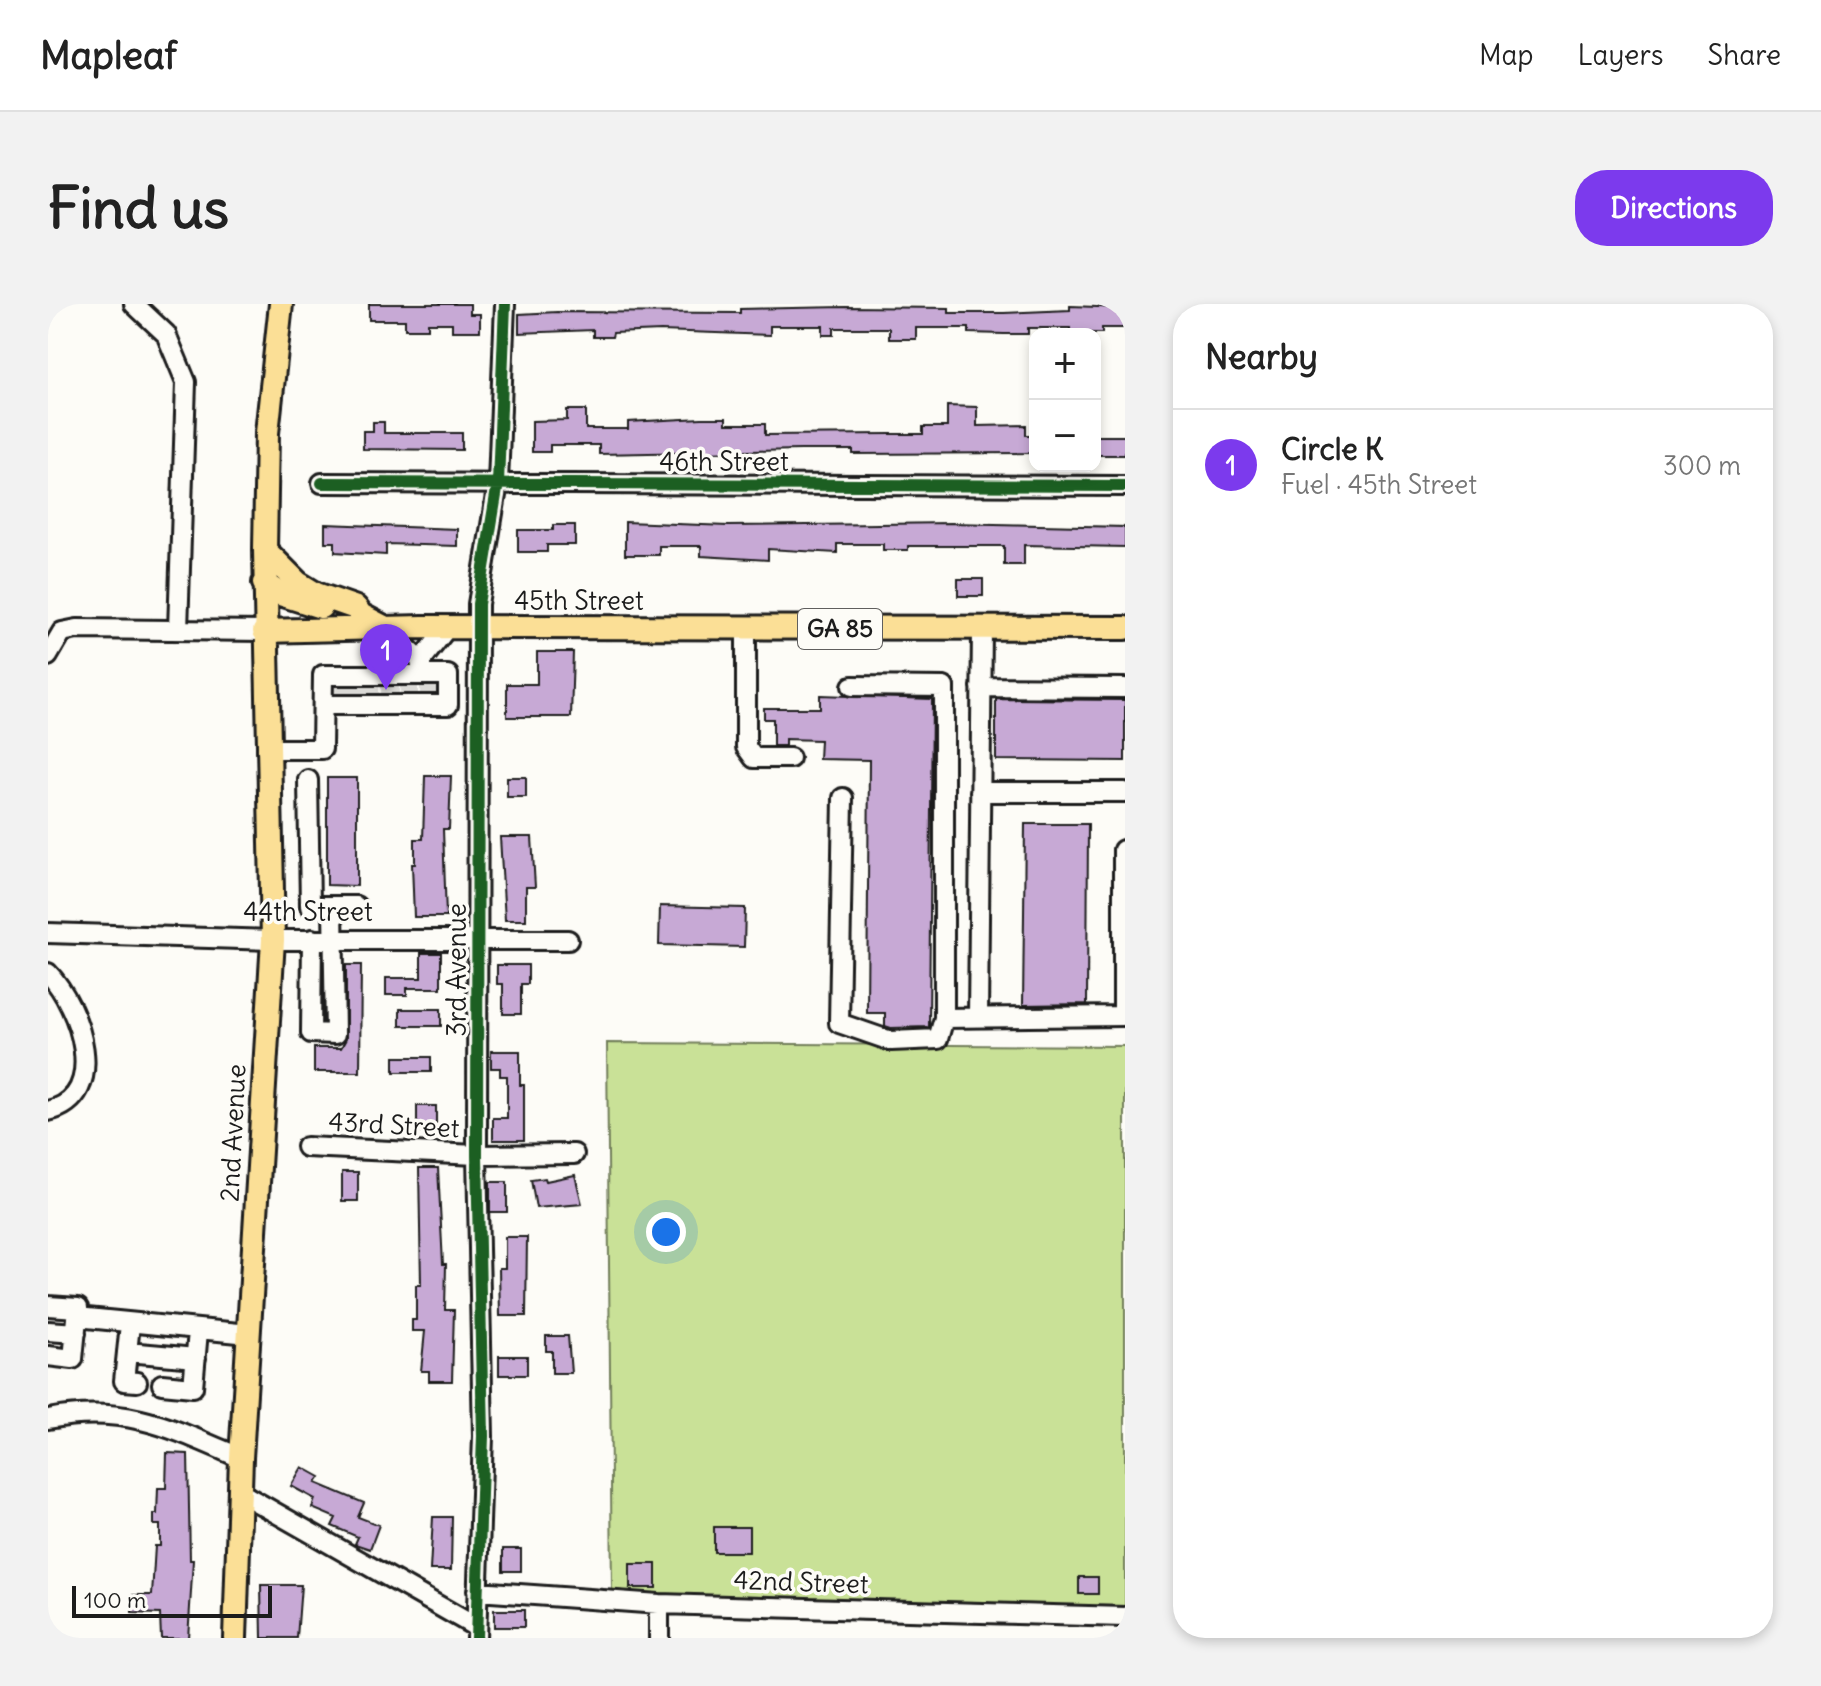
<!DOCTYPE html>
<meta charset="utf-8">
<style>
:root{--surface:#fff;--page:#f2f2f2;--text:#222;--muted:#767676;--line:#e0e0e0;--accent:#7c3aed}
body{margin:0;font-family:Delius,sans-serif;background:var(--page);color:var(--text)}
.controls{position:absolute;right:24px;top:24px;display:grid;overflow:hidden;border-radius:16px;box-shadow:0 4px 12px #0003}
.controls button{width:72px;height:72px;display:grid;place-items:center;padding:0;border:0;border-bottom:2px solid var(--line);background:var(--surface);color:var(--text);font:40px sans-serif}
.scale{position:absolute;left:24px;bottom:20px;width:200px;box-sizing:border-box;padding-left:8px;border:4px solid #1c1c1c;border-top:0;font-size:22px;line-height:28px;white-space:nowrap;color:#1c1c1c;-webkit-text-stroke:6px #fdfcf7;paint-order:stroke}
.you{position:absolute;left:618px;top:928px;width:28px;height:28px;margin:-20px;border:6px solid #fff;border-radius:50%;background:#1a73e8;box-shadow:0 0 0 12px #1a73e833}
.badge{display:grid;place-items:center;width:52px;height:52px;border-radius:50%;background:var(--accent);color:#fff;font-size:26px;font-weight:700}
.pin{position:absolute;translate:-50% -66px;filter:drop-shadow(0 2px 4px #0008)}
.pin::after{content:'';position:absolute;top:42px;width:28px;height:24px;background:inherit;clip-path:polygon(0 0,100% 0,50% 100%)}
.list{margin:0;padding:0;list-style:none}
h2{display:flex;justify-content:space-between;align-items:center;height:104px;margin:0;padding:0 32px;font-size:34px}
h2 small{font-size:26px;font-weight:400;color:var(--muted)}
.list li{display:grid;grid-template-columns:52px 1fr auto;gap:24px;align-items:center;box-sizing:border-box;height:112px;padding:0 32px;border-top:2px solid var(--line)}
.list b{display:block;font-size:30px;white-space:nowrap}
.list p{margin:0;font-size:26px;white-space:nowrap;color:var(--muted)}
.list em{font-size:26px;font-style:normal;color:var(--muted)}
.map{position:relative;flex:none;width:1077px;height:1334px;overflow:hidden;border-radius:32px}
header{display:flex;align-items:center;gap:48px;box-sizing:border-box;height:112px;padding:0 40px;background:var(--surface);border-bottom:2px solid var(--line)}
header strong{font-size:38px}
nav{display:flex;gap:44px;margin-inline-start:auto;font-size:28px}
.intro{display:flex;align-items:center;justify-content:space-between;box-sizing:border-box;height:192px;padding:0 48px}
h1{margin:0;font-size:56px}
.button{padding:20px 36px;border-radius:32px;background:var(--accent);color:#fff;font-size:28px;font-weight:700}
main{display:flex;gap:48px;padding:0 48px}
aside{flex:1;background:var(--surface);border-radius:32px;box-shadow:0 4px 12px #0003}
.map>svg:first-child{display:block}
</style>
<header>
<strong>Mapleaf</strong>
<nav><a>Map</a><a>Layers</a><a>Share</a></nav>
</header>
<div class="intro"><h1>Find us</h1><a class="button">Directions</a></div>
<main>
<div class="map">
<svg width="1077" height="1334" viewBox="0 0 1077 1334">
<rect width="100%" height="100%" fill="#fdfcf7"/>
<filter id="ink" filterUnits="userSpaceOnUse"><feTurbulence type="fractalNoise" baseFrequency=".0125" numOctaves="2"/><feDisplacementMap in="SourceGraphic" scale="16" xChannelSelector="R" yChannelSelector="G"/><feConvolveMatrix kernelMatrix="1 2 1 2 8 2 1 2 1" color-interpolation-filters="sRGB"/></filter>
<g filter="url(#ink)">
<path fill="#c9e197" stroke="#727e5a" stroke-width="2" d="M559,739l518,3v563l-513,-17z"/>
<path fill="#c7a9d5" stroke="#1c1c1c" stroke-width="2" d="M321,0h101v10h10v17h-28v-8h-24v6h-23v-9h-36z
M1022,2l55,2v20h-23v5h-32v-5h-42v6h-24l-35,-1v-5h-53v11h-27v-11h-55v7h-11v-9h-53v9l-109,-4 -48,2 -1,4h-19v-7l-74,3v-19l38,-2 183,1v-4l105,-2 104,1v5h55l66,-3z
M899,102l30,1v19l49,-1v10h9v18l-182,1v-4h-52l-202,4v-9h-49v7h-18v-31l35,-1v-10h19v19h42v-7l74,-4h24v6h39v11l126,-1h32v-7h24z
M325,118h11v11h78v17l-99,-1v-18h10z
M1047,132h30v19h-30z
M577,218l103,4 223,-3 174,4v20l-101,-2v20h-20v-19h-96v4h-25v-6h-46v9l-69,-4v11l-67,-4v-10h-42v9h-34z
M277,220l132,5v17l-71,-2v11l-51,-3v-10h-10z
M505,221h22v20h-28v7h-29v-22h35z
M910,275h25v17h-25z
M489,348h36l-2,65h-64v-33h30z
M772,391l112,4 -3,328 -38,1 -6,-2v-13h-18l2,-253 -50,-1 1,-19 -35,-1v7h-12v-27h-9v-11h56z
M948,395l129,1v61l-129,-1z
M377,472h26l-2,53h-6l3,88h-32l-2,-53h3v-25h8z
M459,473h19v20h-19z
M279,474h30v108l-30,-1z
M977,520h63l-1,180 -64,1z
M452,533h32l3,50h-9v33h-21z
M612,602l85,2 -1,39 -85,-2z
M373,649h20v35h-34v7h-21v-17h35z
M298,661h15l-1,107h-46v-24h27l5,-9z
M449,661h31v19h-7v30h-18v-30h-6z
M352,705h41v17h-41z
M443,747h29v34h4v55h-31v-22h14v-42h-7v-8h-9z
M346,753h37v15h-37z
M369,802h19v27h-19z
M371,864h19l5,96h3l-1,46h9l-2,71h-23v-10h-8l4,-40h-13v-11h4v-35h5z
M294,868h16v29h-16z
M527,871l7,29 -46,4 -5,-28 14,-2 1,3z
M442,878h17v30h-17z
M457,933h22l-1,79h-26l-1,-48h6z
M498,1032h22l3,37h-19v-22h-6z
M451,1052h28v19h-28z
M119,1149l21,1 2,106h3l-5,78h-27l-1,-24 -28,-1v-18h20l3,-49h5v-21h-6v-11h3l1,-26h8z
M254,1163l18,10 -4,6 48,20 -6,14 21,8 -9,24 -15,-5 3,-7 -26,-11 4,-8 -24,-10 3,-9 -24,-13z
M385,1213h19l-1,53h-21z
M666,1223h35v25h-35z
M455,1245h18v22h-18z
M582,1260h26v24h-26z
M1031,1273h19v17h-19z
M213,1281h40l-4,53h-35z
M446,1306h30v17h-30z"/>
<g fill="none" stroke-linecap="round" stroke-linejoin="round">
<path stroke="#dbdad6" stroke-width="18" stroke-dasharray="18 9" stroke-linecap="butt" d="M291,378v14
M322,379v13
M342,379v14
M361,379v13
M381,379v14
M305,391l1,-12"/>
<g stroke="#1c1c1c" stroke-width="24">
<path id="minor" d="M86,0l32,30 20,48 -8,248
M274,179l803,3
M337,323l36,34
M698,325v118l8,11h36
M0,352l14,-24 15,-3 187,2
M373,370v-13l26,-33
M804,382l92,1v331l179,-2v-166
M933,383l144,1
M219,445h55l1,-74h125v30h-125
M260,476l2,126h46
M932,488h145
M795,494l-4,225 52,18 47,-2 6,-21
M0,629l225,7h295
M264,635l-1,94 24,1 -2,-128
M0,669c32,33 63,124 0,138
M930,713l4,-388
M258,843l171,8 97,-1
M0,1002l30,2 -5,51 -25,-3
M29,1013l172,17
M82,1020l-6,57 13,1
M0,1027l28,2
M79,1048l69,6
M114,1080l31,3 5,-56
M0,1115c78,-15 123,9 193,39
M193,1189l235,134
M429,1287l182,13 466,13
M428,1334l7,-202 -6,-281 1,-551 20,-121 7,-179
M611,1334v-34"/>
</g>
<g stroke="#1c1c1c" stroke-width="28">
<path id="major" d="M217,246l33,33 18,11 40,14 5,7 21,11
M216,279l16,11 41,13
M216,327l159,-4 702,1
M187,1334l6,-180 32,-518 -8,-390 2,-117 14,-129"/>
</g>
<use href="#minor" stroke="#fdfcf7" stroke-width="18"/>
<use href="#major" stroke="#fbdf96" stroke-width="22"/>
<g stroke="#fdfcf7" stroke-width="17">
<path id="cycleway" d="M274,179l803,3
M428,1334l7,-202 -6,-281 1,-551 20,-121 7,-179"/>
</g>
<use href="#cycleway" stroke="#1b5e20" stroke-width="12"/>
</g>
</g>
<g text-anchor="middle" stroke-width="7" stroke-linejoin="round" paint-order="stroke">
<rect fill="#fdfcf7" stroke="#605f5e" stroke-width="2" x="750" y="305" width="84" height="40" rx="6"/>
<g font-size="24" font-weight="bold" fill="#1c1c1c">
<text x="792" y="333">GA 85</text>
</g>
<g font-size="26" fill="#1c1c1c" stroke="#fdfcf7">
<text x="676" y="167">46th Street</text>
<text x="531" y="306">45th Street</text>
<text x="260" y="617">44th Street</text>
<text transform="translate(409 666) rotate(-90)" y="9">3rd Avenue</text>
<text transform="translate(346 821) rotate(3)" y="9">43rd Street</text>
<text transform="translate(185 829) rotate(-87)" y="9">2nd Avenue</text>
<text transform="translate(753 1278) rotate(2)" y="9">42nd Street</text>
</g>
</g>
</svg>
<div class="controls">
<button>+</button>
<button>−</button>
</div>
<div class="scale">100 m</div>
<div class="you"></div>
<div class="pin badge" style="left:338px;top:386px">1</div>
</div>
<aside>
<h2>Nearby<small></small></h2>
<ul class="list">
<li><span class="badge">1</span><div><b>Circle K</b><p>Fuel · 45th Street</p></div><em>300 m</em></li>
</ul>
</aside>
</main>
